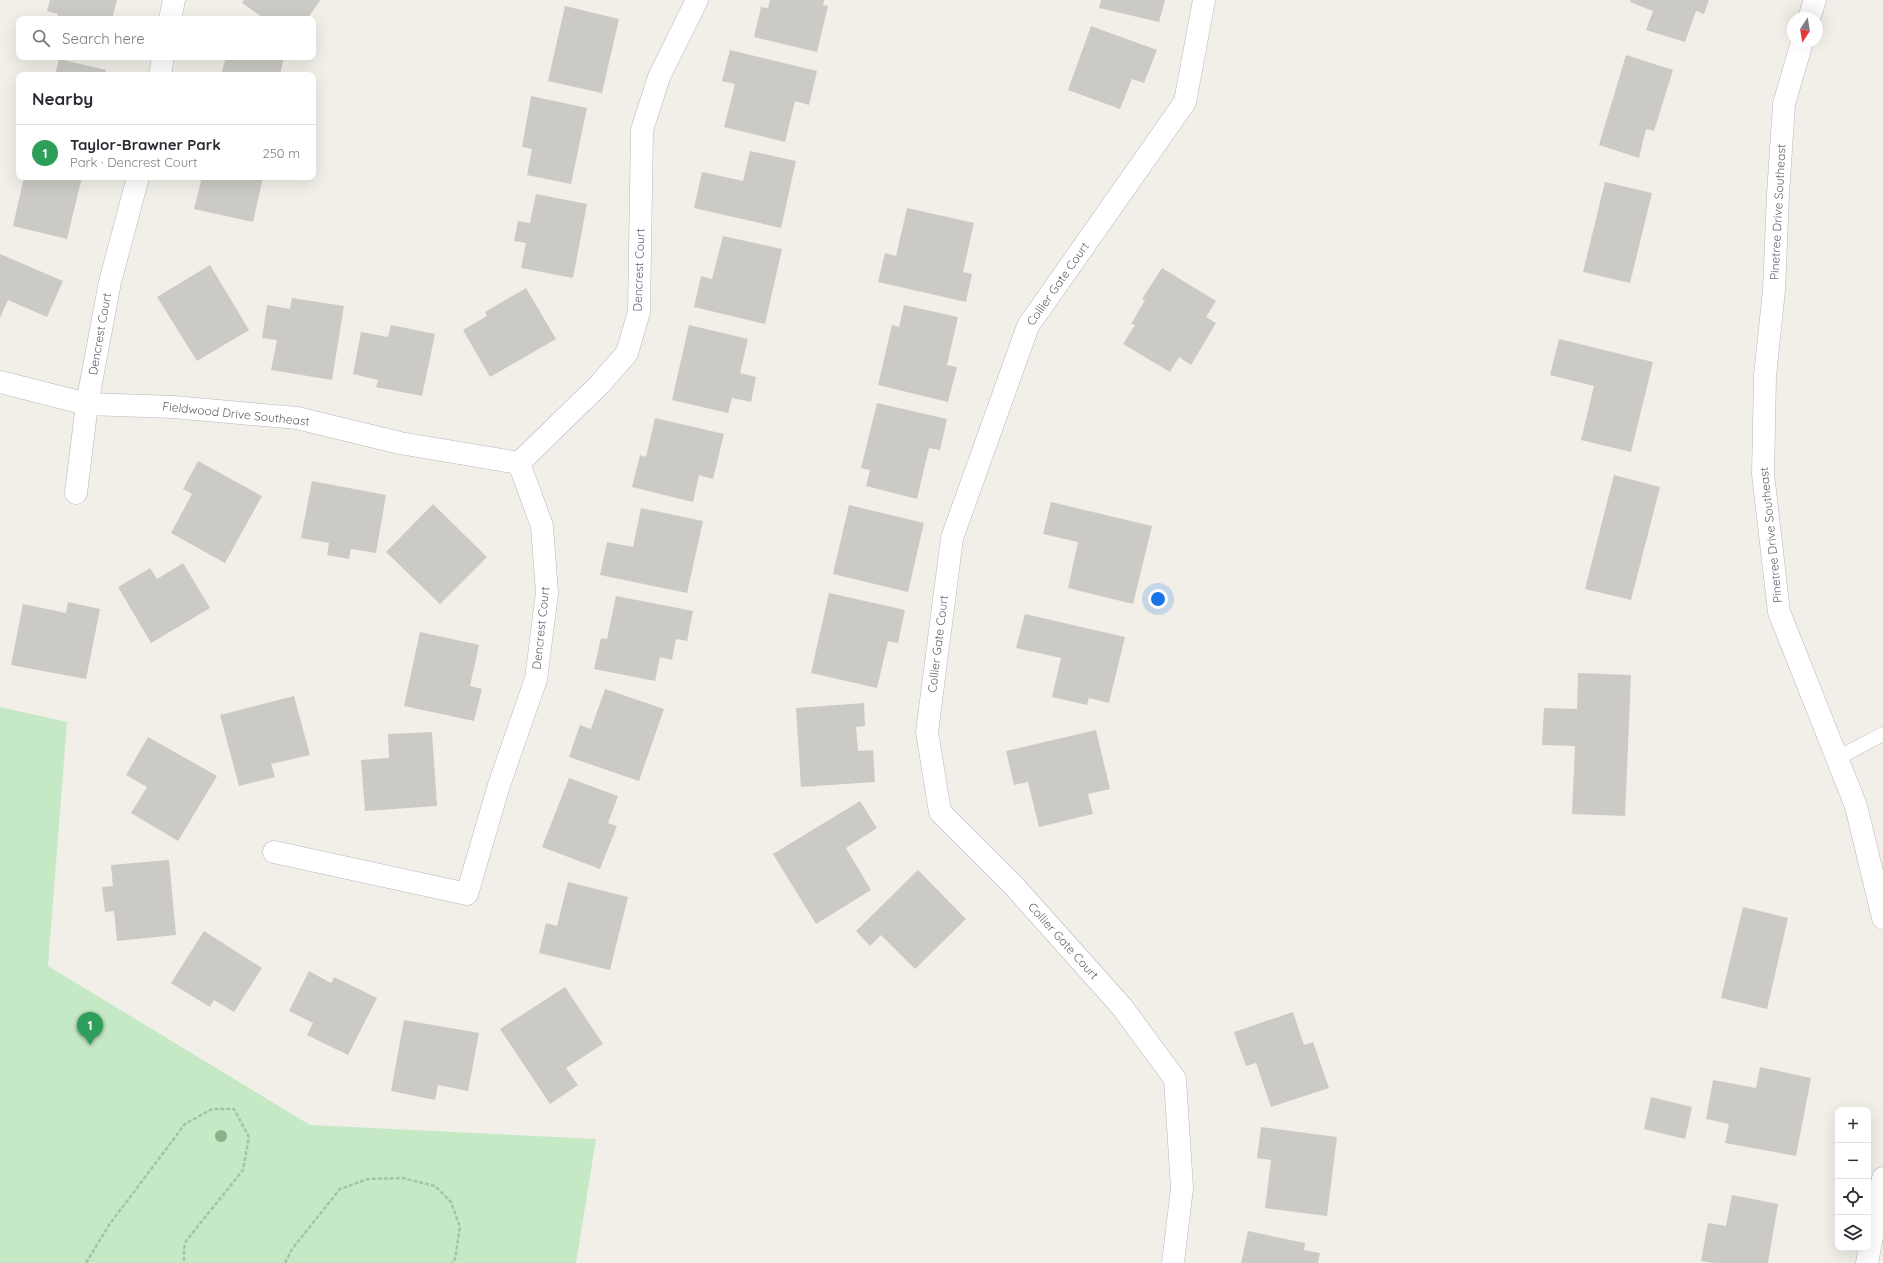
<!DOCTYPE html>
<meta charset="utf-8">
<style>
:root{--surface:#fff;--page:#f2f2f3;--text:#2b2b33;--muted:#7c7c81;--line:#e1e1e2;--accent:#ea4335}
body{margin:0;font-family:Quicksand,sans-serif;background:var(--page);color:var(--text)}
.controls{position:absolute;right:12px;bottom:12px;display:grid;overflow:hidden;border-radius:8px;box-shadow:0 4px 16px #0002}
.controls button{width:36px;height:36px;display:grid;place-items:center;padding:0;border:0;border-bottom:1px solid var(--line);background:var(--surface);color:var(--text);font:20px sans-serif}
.compass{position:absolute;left:1787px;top:12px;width:36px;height:36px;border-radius:50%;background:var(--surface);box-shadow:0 4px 16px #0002;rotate:192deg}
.you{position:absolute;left:1158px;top:599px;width:14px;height:14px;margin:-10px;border:3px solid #fff;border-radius:50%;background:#1a73e8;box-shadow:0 0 0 6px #1a73e833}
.badge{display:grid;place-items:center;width:26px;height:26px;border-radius:50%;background:var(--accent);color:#fff;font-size:13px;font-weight:700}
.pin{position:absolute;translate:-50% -33px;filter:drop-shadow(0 1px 2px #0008)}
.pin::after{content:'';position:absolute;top:21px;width:14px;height:12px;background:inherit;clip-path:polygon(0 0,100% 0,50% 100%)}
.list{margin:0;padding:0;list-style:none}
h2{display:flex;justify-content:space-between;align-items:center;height:52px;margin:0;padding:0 16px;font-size:17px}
h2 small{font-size:13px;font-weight:400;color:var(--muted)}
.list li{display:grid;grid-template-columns:26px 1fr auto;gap:12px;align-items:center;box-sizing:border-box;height:56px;padding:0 16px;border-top:1px solid var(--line)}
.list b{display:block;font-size:15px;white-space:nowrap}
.list p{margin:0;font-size:13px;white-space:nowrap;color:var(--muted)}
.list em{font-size:13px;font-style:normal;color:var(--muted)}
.icon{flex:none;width:22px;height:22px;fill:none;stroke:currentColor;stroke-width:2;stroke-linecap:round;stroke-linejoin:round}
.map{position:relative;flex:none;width:1883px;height:1263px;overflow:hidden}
.search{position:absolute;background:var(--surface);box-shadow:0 4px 16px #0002;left:16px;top:16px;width:300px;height:44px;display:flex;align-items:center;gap:10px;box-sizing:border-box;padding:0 14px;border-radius:8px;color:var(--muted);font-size:15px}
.panel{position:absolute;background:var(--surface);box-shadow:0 4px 16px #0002;left:16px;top:72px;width:300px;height:108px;border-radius:8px}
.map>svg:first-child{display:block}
</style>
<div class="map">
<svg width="1883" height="1263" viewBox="0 0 1883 1263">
<rect width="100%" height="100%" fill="#f1efe8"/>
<path fill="#c5e8c5" d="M0,707l67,15 -19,244 262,159 286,14 -20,124h-576z"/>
<path fill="#cccac5" d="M50,0h67l-5,19h-55l1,-5 -11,-3z
M244,0h75l1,1 -13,18h-42l-23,-16z
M770,0h54l-1,5 5,1 -11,46 -63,-15 7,-30 7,1z
M1101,0h64l-6,22 -60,-14z
M1631,0h78l-5,14 -8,-3 -11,31 -39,-12 7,-19 -23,-9z
M565,6l54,13 -17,74 -54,-12z
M1091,26l66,24 -13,33 -12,-4 -12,30 -52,-19z
M730,50l87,21 -8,34 -14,-4 -10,41 -61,-15 11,-43 -13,-3z
M1626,55l47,15 -19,61 -8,-2 -7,29 -40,-13z
M226,57h58l-4,18h-59z
M59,59l47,11 -1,5h-50z
M531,96l56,12 -16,76 -44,-9 5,-26 -10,-2z
M750,151l46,10 -15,67 -87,-20 8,-36 41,9z
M24,177h58l-15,62 -54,-13z
M202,177h61l-10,45 -59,-13z
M1605,182l47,11 -22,90 -47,-11z
M536,194l51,10 -14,74 -52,-10 5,-25 -12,-2 4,-20 12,2z
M907,208l67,15 -11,49 9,2 -6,28 -88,-20 7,-29 11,3z
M723,236l59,13 -17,75 -71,-17 7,-31 11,3z
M0,254l63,27 -16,36 -39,-17 -8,18z
M210,265l39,65 -52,31 -40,-64z
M1162,268l54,33 -10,16 10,6 -25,42 -12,-8 -9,15 -47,-28 12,-19 -4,-1 14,-24 -3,-1z
M526,288l30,51 -66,38 -27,-47 24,-14 -2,-4z
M292,298l52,8 -12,74 -61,-10 6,-30 -15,-2 5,-33 23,4z
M904,305l54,12 -11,48 10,2 -9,35 -70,-17 14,-60 7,2z
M391,325l44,9 -13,62 -46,-9 2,-7 -25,-6 8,-42 27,5z
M689,325l59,14 -8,34 16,4 -5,25 -19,-4 -4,15 -56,-13z
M1559,339l94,23 -22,90 -50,-12 13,-54 -44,-11z
M877,403l70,16 -7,31 -11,-2 -12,51 -51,-13 4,-16 -9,-2z
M655,418l69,16 -11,45 -14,-4 -6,27 -61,-15 8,-32 6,2z
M198,461l64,35 -37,67 -54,-30 21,-39 -9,-5z
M1614,475l46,12 -29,113 -46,-11z
M312,481l74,14 -10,58 -25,-4 -2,10 -22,-4 2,-12 -28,-5z
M1051,502l101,24 -19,78 -65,-16 10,-46 -35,-8z
M433,504l54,53 -47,47 -54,-52z
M849,505l75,18 -16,69 -75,-18z
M641,508l62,13 -16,72 -87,-18 7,-33 26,5z
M183,563l27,45 -59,35 -33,-56 32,-19 7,11z
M829,593l76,17 -7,33 -10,-2 -11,47 -66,-15z
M616,596l77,15 -6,30 -11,-2 -4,21 -12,-3 -5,24 -61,-12 7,-31 6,1z
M68,602l32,7 -14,70 -75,-14 12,-61 43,9z
M1025,614l100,23 -16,66 -20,-5 -2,7 -35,-8 9,-39 -45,-10z
M420,632l59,13 -9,41 12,3 -8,32 -70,-15z
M1578,673l53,2 -6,141 -53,-2 3,-68 -33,-1 2,-37 33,1z
M605,689l59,20 -25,72 -70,-24 11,-32 11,4z
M294,696l16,59 -39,9 4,13 -36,9 -19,-71z
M864,703l1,23 -9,1 2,24 15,-1 2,32 -74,5 -5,-79z
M1096,730l14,59 -22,5 5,20 -54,13 -11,-45 -14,3 -8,-34z
M432,732l5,74 -72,5 -4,-51 28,-2 -1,-24z
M148,737l69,39 -39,65 -47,-28 16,-26 -21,-12z
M569,778l49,18 -10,27 9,3 -17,43 -58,-22z
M860,801l17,27 -31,20 25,42 -55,34 -43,-70z
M169,860l7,75 -59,6 -3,-30 -9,1 -3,-25 11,-1 -2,-21z
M918,870l48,49 -51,50 -34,-34 -11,11 -14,-15z
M568,882l60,15 -18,73 -71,-17 7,-30 11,3z
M1743,907l45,11 -21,91 -46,-11z
M204,931l58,37 -28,44 -20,-12 -4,7 -39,-24z
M309,971l22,12 3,-6 43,21 -29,57 -41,-20 6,-12 -24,-12z
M565,987l38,57 -37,24 12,17 -28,19 -50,-75z
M1293,1012l11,33 9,-3 16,46 -58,19 -15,-44 -10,3 -12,-34z
M404,1020l75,13 -11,58 -30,-6 -3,15 -44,-9z
M1760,1067l51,11 -15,78 -71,-13 4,-19 -23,-5 7,-39 43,8z
M1651,1097l41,10 -7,32 -41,-10z
M1261,1127l76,10 -10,79 -62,-8 6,-48 -14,-2z
M1732,1195l46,9 -10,59h-54l-13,-2 7,-38 18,3z
M1248,1231l57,12 -1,7 16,3 -2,10h-77z"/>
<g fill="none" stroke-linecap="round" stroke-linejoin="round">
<g stroke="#b5b8bc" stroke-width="15">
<path id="lane" d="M1836,759l47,-25"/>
</g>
<g stroke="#b5b8bc" stroke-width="23">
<path id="street" d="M1809,18l6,-18
M170,19l4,-19
M1802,42l-18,62 -6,90 -4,96 -9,86 -2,98 16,138 77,194 27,112
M160,75l3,-18
M0,382l87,22 86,3 124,11 103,25 119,20
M76,493l11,-89 23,-122 28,-105
M274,852l193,42 32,-109 37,-106 11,-86 -5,-67 -23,-63 81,-79 27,-31 12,-41 3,-182 17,-53 38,-77
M1173,1263l9,-75 -7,-109 -53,-72 -108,-121 -74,-74 -13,-80 25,-194 76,-212 157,-224 19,-102
M1867,1263l16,-85"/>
</g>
<path stroke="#9cc7a9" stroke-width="2.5" stroke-dasharray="4 2" stroke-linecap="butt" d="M86,1263l23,-38 76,-101 27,-15h22l15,28 -6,33 -57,71 -2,7v15
M285,1263l7,-14 48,-60 28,-10 35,-1 32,8 16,16 9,25 -5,32 -3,4"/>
<use href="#lane" stroke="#fff" stroke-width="14"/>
<use href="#street" stroke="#fff" stroke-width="22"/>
</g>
<circle fill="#89b387" cx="221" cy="1136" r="6"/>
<g text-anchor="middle" stroke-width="3" stroke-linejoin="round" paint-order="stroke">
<g font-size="12" fill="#5f6368" stroke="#fff">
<text transform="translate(1778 212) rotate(-87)" y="4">Pinetree Drive Southeast</text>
<text transform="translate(639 270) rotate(-88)" y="4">Dencrest Court</text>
<text transform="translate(1058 284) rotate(-55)" y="4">Collier Gate Court</text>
<text transform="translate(100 334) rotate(-80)" y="4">Dencrest Court</text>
<text transform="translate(236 414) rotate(6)" y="4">Fieldwood Drive Southeast</text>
<text transform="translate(1771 535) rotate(-96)" y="4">Pinetree Drive Southeast</text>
<text transform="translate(541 628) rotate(-84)" y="4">Dencrest Court</text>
<text transform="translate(938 644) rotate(-83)" y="4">Collier Gate Court</text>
<text transform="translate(1063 941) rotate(48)" y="4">Collier Gate Court</text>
</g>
</g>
</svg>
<div class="controls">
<button>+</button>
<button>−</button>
<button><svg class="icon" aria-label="locate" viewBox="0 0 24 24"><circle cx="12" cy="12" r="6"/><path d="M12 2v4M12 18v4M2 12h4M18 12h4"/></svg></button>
<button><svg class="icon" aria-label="layers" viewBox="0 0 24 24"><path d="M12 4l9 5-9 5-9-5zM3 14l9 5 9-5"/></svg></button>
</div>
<svg class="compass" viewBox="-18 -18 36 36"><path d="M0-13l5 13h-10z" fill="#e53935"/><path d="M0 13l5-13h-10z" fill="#7c7c81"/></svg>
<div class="you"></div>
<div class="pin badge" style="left:90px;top:1045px;background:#2e9e5b">1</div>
<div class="search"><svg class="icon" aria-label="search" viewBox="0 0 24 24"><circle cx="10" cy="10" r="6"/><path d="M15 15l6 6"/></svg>Search here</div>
<section class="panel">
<h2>Nearby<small></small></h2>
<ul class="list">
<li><span class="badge" style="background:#2e9e5b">1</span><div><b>Taylor-Brawner Park</b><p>Park · Dencrest Court</p></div><em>250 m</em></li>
</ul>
</section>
</div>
